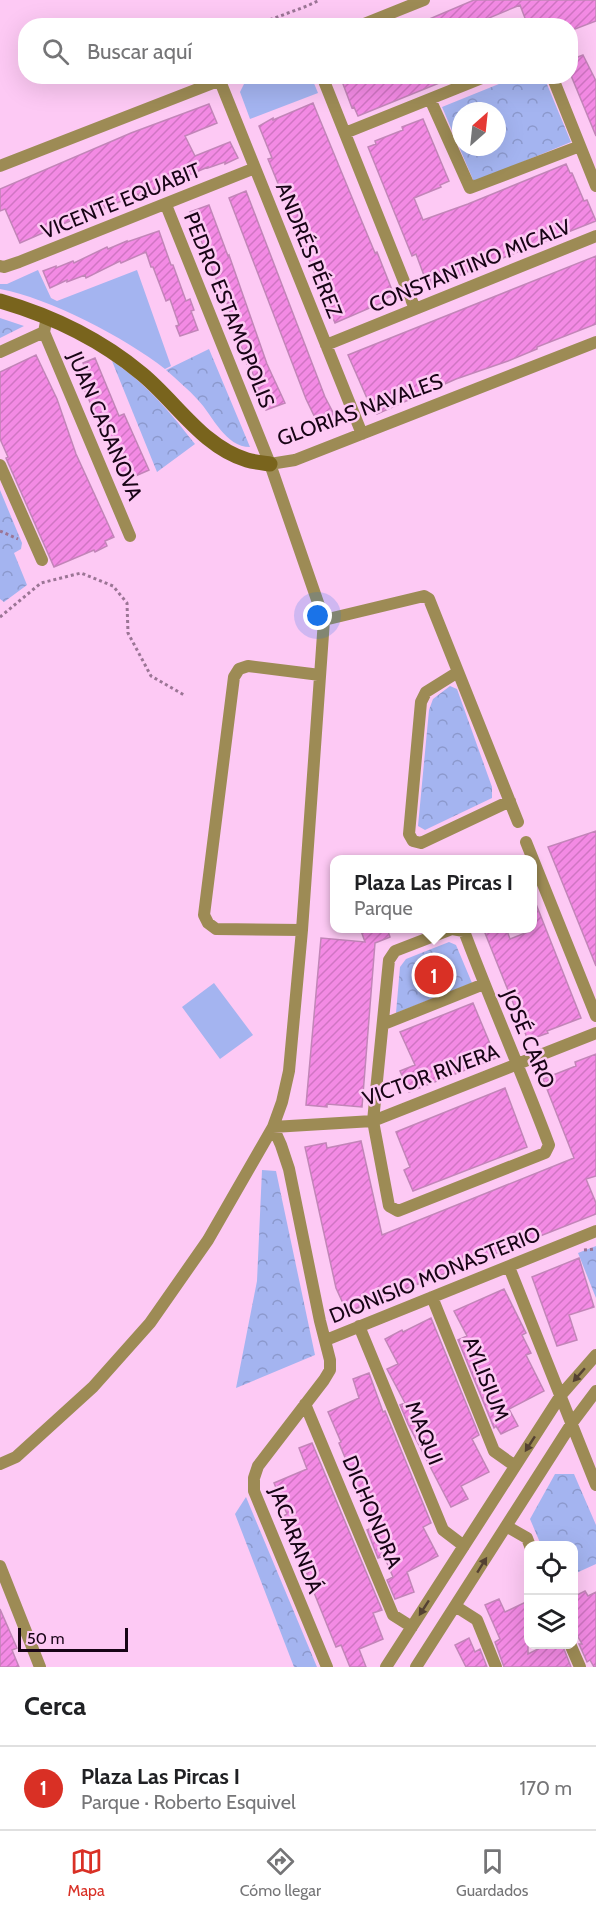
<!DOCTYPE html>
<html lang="es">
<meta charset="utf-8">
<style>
:root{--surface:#fff;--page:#f6f6f6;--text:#202124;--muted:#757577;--line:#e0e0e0;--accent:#d93025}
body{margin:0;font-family:Cabin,sans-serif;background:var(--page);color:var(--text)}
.controls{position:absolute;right:18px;bottom:18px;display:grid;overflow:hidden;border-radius:12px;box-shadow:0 6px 24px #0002}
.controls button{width:54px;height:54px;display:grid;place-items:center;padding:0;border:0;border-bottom:2px solid var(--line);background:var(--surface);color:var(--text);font:30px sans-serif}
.compass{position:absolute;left:452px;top:102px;width:54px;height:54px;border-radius:50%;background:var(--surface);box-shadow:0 6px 24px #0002;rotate:27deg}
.scale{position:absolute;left:18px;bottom:15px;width:110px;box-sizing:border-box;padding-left:6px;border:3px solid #180416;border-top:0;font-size:16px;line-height:21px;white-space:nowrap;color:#180416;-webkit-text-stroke:4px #fdc9f4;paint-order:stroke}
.you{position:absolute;left:318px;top:616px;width:21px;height:21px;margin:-15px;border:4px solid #fff;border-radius:50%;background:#1a73e8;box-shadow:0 0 0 9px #1a73e833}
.badge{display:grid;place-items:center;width:39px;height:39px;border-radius:50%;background:var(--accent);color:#fff;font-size:20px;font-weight:700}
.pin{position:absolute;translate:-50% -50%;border:3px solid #fff;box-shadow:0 2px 6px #0006}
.popup{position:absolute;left:330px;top:855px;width:207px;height:78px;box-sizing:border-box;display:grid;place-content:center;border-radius:12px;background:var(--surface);filter:drop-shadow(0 2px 4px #0005);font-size:20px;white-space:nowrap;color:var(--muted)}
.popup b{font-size:22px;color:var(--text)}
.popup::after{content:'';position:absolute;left:50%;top:100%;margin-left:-12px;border:12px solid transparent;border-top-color:var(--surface)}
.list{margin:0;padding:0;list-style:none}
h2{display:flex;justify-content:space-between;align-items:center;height:78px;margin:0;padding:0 24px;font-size:26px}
h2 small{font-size:20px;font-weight:400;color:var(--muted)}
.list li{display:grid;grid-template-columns:39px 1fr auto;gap:18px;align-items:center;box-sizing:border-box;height:84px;padding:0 24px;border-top:2px solid var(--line)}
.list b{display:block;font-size:22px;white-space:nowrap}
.list p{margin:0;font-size:20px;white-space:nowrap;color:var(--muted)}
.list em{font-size:20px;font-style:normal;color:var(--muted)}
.icon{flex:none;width:33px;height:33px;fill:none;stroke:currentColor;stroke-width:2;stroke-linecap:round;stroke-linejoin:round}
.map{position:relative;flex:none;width:596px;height:1667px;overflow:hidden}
.search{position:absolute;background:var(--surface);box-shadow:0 6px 24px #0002;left:18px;right:18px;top:18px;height:66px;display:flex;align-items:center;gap:15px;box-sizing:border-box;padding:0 21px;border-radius:24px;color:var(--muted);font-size:22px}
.sheet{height:162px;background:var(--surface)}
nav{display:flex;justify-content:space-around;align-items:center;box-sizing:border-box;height:84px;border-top:2px solid var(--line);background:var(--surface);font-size:16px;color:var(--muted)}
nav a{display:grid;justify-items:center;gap:3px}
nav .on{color:var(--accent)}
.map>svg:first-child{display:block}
</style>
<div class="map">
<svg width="596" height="1667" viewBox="0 0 596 1667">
<defs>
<pattern id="park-crowns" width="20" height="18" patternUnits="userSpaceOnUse" patternTransform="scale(1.5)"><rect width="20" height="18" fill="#a4b4f0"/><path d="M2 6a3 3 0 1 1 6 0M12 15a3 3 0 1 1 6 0" fill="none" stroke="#8c99cd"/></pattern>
<pattern id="building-hatch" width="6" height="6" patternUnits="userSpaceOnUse" patternTransform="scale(1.5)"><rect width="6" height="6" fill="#f38ae4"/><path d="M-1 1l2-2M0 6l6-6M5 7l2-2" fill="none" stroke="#d075c3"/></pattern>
</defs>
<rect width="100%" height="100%" fill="#fdc9f4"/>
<path fill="#a4b4f0" d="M311,76l7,17 -68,26 -10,-27 4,-8 18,-7z
M38,270l13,28 6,3 80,-31 34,96 -6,3c-39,-31 -116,-71 -165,-80v-5h7z
M214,983l39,52 -33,24 -38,-52z"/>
<path fill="url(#park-crowns)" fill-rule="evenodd" d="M516,77h28l27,65 -97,40 -32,-75zM461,111h36v36h-36z
M0,318l24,8 -24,12z
M209,349l41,98c-25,0 -37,-31 -52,-47 -10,-11 -21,-20 -32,-30z
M112,361c35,23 57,50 83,83l-38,28z
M0,490l22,53 -1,6 -7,4 13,32 -23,17 -4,-3z
M450,686l7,3 35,98v11l-67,32 -7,-4 11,-116 4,-11z
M449,942l7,3 16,38 -76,30 4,-46 6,-8z
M262,1170l14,1 39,184 -79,33 21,-107z
M596,1246v52l-18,-45z
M555,1474h19l22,51v39l-22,10v-28l-33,-1 -11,-26z
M246,1497l71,170h-23l-59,-153z"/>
<path fill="url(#building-hatch)" stroke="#c285b8" stroke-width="1.5" d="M474,0h122v21l-26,10v-5h-42l-8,-21 -50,21h-57z
M583,55l13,26v55l-26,-63v-13z
M340,76h114v1l-96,39 -4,-9 -2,1z
M313,103l47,114 15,36 2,-1 17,43 -9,4 1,2 -51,22 -67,-164 4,-1 -13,-32 14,-8v2z
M209,104l8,19 -32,13 10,20 35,-14 8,16 -13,6v-2l-17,6v-1l-69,29 -1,-2 -33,14 -1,-2 -84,37 -15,-34 -5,2v-22l131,-56z
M423,119l26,62 -9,4 1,2 -27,11 9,22 45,-16 98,-40 4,9h2l12,28 3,-1 9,21 -164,65 -4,-9 -3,1 -9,-24 -4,2 -44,-109 8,-3 -1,-3 28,-11 -1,-3z
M246,191l79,206 13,25 -18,6 -14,-29 -77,-201z
M209,205l19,51 1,-1 38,109 18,39 -19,7 -17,-47 -2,1 -23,-70h-2l-32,-82z
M159,231l12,34h2l13,36 4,-2 4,11 -3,1 7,19 -18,6 -4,-10 3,-1 -9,-26 -4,2 -13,-34h-2l-5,-15 -25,11 -1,-2 -34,17 -1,-3 -18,7v-2l-17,8 -7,-17 13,-5v2l17,-7 1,2 33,-16 1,2 19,-8v1z
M596,256v68l-59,23v2l-29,12 -52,18 -79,35 -4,-10 -3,1 -22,-50z
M36,355l21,44 19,55 38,83 -9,4 2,5 -12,6 -1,-2 -40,17 -48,-109 2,-1 -8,-18v-67z
M95,358l24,58 5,-2 25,56 -25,11 -47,-109 8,-4 -2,-5z
M596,831v135l-48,-119z
M534,899l47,119 -34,13 1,2 -20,7 -45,-112h23l4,11 23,-9z
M360,928h27l3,9 -15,6 -13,164 -35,-3v3l-21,-2 15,-167 44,4z
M473,1003l23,55 -87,34 -9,-21 15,-6 -15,-33z
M596,1054v122l-10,3 10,24v11l-249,98 -11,-24 -31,-141 21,-4 1,5 34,-7 21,94 192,-77 -31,-79 33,-13 -1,-4z
M505,1088l22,59 -114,44 -9,-21 6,-3 -14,-35z
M579,1258l15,49 -25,8 8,25 -20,6 -25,-69z
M504,1289l22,44 -4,2 9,18 -5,2 18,36 -35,18 9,17 -17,8 -5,-8 -2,2 -36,-88 9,-4 -13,-25z
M431,1318l48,117 -7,4 17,33 -28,14 7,13 -17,8 -43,-83 -8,-19 5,-2 -18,-34 11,-5 -13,-25 17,-9 1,2z
M369,1373l14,39 2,-1 46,112 -8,4 15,29 -31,16 7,20 -19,7 -8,-19 6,-3 -9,-21 -6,2 -11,-28 7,-3 -35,-84 2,-1 -13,-30 31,-14 -6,-19z
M312,1443l70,167 -9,3 10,26 -24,10 7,18h-16l-9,-22 -5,2 -53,-131 4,-2 -13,-31 33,-14 -8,-21z
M585,1591l3,5 8,-4v75h-2l-4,-7 -3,2 -8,-18h3l-9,-16v-31z
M499,1599l6,13 23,-11v53l20,-10h14l9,23h-67l-9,-25 5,-3 -15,-34z
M0,1609l17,39 -5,2 7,17h-19z
M469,1638l6,14 5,-3 7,18h-21l-11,-22z"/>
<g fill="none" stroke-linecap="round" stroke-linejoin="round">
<path stroke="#9b7595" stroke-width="3" stroke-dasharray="3 3" stroke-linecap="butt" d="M253,26l54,-20 13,-6
M0,531l18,8
M0,617l41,-34 40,-10 32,13 14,17 1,30 23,43 33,19
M584,1250l12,-1"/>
<path stroke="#9d8b55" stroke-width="12" d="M359,26l65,-26
M322,76l93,233
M552,76l44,110
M220,81l142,353
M430,99l40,89 110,-42
M345,133l142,-57
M0,166l231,-90
M0,266l4,1 15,-5 236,-94
M47,317l-3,15 86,204
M326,345l270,-109
M0,352l44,-20
M270,464l25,-4 301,-118
M0,465l42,95
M324,620l100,-24 5,3 89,223
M458,672l-32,20 -5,10 -12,132 4,7 8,2 89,-42
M526,842l70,174
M452,929l12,2c27,72 58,142 85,214l-4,8 -147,58 -9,-5 -16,-85 16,-161 6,-9z
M302,930l-86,-1 -8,-6 -4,-8 30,-238 5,-8 9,-3 72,9
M384,1024l100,-40
M509,1267l87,218
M432,1297l62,154 21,15
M359,1326l84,204 21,16
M326,1340l270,-109
M305,1404l88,211 19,12
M0,1464l16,-7 77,-70 57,-64 58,-83 65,-113 9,-25 7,-31 13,-141 22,-310 -54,-156 -104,-259
M506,1526l21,12 3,8
M0,1566l40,101
M455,1606l22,14 19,47
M570,1644l10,23
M327,1667l-73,-176v-13l4,-12 66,-86 6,-10v-10l-10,-39 -31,-152 -8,-24 -8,-18 100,-6 223,-88
M386,1667l175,-272 35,-40
M416,1667l156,-244 24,-32"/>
<path stroke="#79641d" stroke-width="15" d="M0,301c52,15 100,38 142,73 34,28 61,73 105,86 7,2 16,3 23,4"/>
</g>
<defs><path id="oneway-solid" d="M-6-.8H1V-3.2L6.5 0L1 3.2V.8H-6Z" transform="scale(1.5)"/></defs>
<g fill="#544132">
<use href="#oneway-solid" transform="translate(579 1375) rotate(131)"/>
<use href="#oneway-solid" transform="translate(530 1444) rotate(123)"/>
<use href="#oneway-solid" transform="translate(482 1565) rotate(-58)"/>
<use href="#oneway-solid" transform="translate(424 1608) rotate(123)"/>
</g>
<g text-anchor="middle" stroke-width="5" stroke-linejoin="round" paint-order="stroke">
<g font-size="21" fill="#180416" stroke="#fdc9f4">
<text transform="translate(121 201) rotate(-22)" y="7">VICENTE EQUABIT</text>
<text transform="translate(309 250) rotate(68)" y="7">ANDRÉS PÉREZ</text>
<text transform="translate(470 266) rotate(-22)" y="7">CONSTANTINO MICALV</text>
<text transform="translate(229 310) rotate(68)" y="7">PEDRO ESTAMOPOLIS</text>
<text transform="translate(360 410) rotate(-20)" y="7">GLORIAS NAVALES</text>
<text transform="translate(105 426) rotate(67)" y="7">JUAN CASANOVA</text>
<text transform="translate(528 1039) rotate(67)" y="7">JOSÉ CARO</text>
<text transform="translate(431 1075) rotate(-20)" y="7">VICTOR RIVERA</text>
<text transform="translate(435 1275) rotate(-22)" y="7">DIONISIO MONASTERIO</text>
<text transform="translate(486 1379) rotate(68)" y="7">AYLISIUM</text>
<text transform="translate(424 1433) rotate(68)" y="7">MAQUI</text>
<text transform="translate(372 1512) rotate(67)" y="7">DICHONDRA</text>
<text transform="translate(296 1540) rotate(69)" y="7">JACARANDÁ</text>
</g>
</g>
</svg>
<div class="controls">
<button><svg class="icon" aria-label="locate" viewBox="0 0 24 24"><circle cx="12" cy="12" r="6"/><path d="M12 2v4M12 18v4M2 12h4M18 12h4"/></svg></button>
<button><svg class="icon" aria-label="layers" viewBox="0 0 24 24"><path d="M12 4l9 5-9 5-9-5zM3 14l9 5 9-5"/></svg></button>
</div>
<svg class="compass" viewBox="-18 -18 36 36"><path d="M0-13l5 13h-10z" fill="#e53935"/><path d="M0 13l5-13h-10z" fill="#757577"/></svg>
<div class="scale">50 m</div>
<div class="you"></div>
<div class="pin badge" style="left:434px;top:975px">1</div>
<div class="popup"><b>Plaza Las Pircas I</b>Parque</div>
<div class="search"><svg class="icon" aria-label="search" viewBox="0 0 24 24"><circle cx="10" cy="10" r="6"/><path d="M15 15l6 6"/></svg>Buscar aquí</div>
</div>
<section class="sheet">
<h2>Cerca<small></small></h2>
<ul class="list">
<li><span class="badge">1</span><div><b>Plaza Las Pircas I</b><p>Parque · Roberto Esquivel</p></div><em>170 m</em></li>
</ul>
</section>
<nav>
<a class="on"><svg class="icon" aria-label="map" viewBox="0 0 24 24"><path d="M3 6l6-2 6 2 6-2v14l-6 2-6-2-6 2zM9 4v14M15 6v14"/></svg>Mapa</a>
<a><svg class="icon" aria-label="directions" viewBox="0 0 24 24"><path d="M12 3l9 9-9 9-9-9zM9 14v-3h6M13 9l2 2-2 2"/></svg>Cómo llegar</a>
<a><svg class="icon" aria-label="saved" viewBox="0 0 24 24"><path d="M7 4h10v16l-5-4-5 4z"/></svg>Guardados</a>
</nav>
